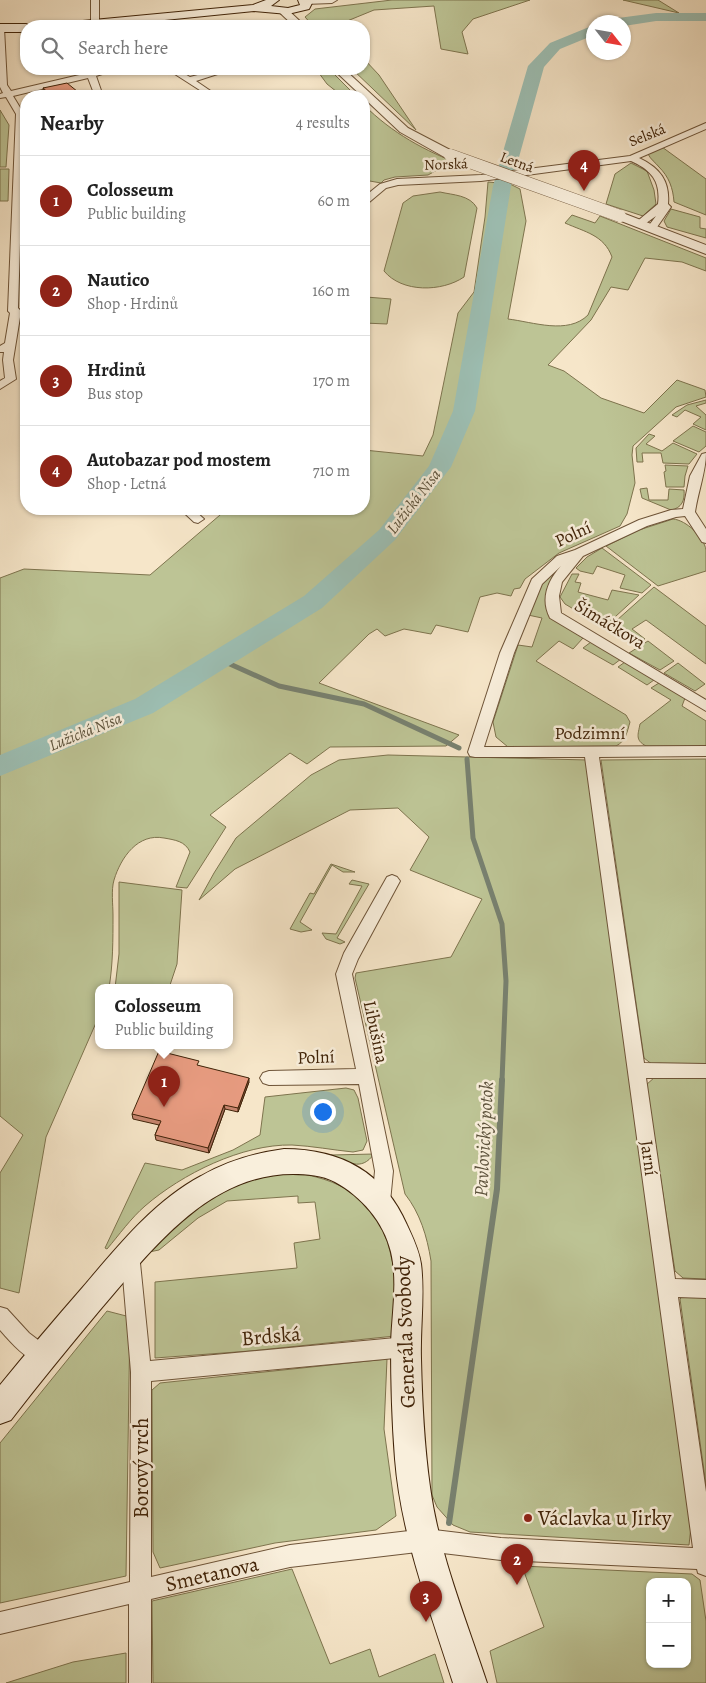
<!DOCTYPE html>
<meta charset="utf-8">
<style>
:root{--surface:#fff;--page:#f2f2f2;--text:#222;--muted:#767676;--line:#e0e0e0;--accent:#8f2418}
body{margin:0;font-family:Alegreya,serif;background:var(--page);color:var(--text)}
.controls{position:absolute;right:15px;bottom:15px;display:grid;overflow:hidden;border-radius:10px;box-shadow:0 1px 4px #0004}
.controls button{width:45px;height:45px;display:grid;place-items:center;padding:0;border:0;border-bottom:1px solid var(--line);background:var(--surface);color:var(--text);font:25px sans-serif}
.compass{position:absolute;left:586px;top:15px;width:45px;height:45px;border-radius:50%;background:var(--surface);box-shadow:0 1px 4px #0004;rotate:121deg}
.you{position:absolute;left:322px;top:1111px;width:18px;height:18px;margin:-12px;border:4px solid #fff;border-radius:50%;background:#1a73e8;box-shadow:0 0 0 8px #1a73e833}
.badge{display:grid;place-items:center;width:32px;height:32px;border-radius:50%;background:var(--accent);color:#fff;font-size:16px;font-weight:700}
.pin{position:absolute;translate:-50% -41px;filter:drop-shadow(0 1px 2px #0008)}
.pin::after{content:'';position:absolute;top:26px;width:18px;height:15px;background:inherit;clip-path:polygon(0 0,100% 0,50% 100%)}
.popup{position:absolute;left:95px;top:984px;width:138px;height:65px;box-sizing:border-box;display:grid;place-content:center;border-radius:10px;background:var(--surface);filter:drop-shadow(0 1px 4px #0005);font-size:16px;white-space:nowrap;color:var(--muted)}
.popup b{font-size:19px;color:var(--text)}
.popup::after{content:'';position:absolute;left:50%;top:100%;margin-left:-10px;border:10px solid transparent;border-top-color:var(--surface)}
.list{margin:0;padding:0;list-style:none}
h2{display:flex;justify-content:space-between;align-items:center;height:65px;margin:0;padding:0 20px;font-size:21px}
h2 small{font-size:16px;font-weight:400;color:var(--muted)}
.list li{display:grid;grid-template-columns:32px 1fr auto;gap:15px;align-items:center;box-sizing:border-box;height:90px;padding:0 20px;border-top:1px solid var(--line)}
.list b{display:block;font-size:19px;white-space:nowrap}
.list p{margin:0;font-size:16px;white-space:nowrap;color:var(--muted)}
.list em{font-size:16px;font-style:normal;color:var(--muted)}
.icon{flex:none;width:28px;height:28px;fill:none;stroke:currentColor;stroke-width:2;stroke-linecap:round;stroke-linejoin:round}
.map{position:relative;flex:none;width:706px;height:1683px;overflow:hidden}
.search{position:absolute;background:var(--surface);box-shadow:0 1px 4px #0004;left:20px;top:20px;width:350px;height:55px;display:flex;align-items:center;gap:12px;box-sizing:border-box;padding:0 18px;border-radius:20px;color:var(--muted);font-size:19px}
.panel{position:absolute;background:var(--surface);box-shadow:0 1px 4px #0004;left:20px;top:90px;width:350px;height:425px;border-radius:20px}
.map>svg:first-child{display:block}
</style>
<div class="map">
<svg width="706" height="1683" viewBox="0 0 706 1683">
<rect width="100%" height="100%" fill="#f6e6c9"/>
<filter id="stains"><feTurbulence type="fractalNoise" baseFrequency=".004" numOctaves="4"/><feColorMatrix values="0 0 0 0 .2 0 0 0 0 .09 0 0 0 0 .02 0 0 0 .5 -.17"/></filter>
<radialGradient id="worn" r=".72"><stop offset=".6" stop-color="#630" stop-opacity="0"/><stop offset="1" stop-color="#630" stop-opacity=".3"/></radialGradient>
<path fill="#bdc495" stroke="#7e744e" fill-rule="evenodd" d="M392,0h138l-57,19 -11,13 6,22 -27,-5 -7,-43 -60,4 -39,16h-22l-8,-9 10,-8z
M623,0h35l21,13z
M364,59l15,16 37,55 -64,-61h12z
M316,69h13l27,27h-14l-15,-12z
M364,105c28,28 61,46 98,60l-23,4 -11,6 -33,2 -11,3 -3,3 -17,-3z
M0,110l9,15 -3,42h-6z
M662,147l44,32v36l-32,-13c-1,-14 -5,-25 -15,-35 -4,-5 -8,-7 -11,-13z
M631,163l16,8 7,19 2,14 -13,12 -37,-12 9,-30z
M0,169h9l-1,32h-8z
M488,182l22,2 10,5 6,32 -18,98c25,3 60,16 80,-4l24,-58c-8,-22 -27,-25 -47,-34l7,-8 23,8 5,-7 106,42v13l-24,-9 -37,-4 -17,32 -17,-3 -20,33 -43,45 16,6 37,27 43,15 33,-33 28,10 1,7 -30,10 -43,39 -1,9 3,28 -8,31 -7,12 -61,27 -34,26 -5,9 -6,1 -3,7 -14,-3 -17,4 -12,35 -32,-7 -5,9 -27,-5 -19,7 -8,-7 -8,5 -50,49 140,52 -13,11 -116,1 -23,17 -17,-11 -80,62 16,12 -39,61 -11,-1 14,-35c-5,-11 -15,-12 -26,-14 -26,-5 -43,19 -50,42 -3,10 -1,25 -1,35 0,25 0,49 -4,73h-10v28l-53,121 -27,156 -19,-5v-115l23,-38 -23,-19v-538l24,-9 126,6 77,-66h137v-59l59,6 10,-21 25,-122 16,-21 11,-75z
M440,192c13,3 30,3 37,16l-13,69c-22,15 -62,16 -80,-6l19,-68 10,-7z
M671,209l29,8v11l6,1v9l-39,-11 -3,-6z
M364,286l2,11 25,2 -4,25 -23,-1z
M706,400v3l-10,3 10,9v15l-13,-6 8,-7 -16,-7 -8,7 -5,-2 15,-10z
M693,426l13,6v14l-7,6 -26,-11z
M649,434l6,2 -9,8 16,7 11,-8 24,11 -8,10 -26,-1 -2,-10h-19l1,9h-6l-1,-14z
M665,465l23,1 -3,10 -1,11h-18l-2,-15 2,-1z
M647,488l2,12h19l1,-11 15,1c1,10 -2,18 -13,20l-29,-12 -2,-9z
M673,519c13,1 31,18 33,31 0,7 0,14 0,21l-48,15 -52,-40 33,-16z
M602,548l49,37 -9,8 -22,-5 5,-13 -28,-9 -4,8 -13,-3 -4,-3 11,-11z
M565,561c-29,43 -25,49 18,77l-10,11 -14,-8 -23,20 90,54 4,7c-3,10 -4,19 -14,24l-108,1 -12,-10 -3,-15 25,-77 14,2 10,-29 -14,-3 16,-36z
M572,574h7l-4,8 6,1 -3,9 30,8 4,-10 27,5 -35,32 -39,-23 -5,-7z
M654,587l52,39v38l-60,-44 -14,9 13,10 -11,6 -27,-16z
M648,641l26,20 -14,9 -31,-17z
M591,642l30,17 -8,6 -30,-17z
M625,662l29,18 -7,5 -29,-18z
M678,663l27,21 -10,7 -31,-18z
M659,683l26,15 -3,8 24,15v25h-60c-11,-6 -8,-11 -6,-22l31,-24 -20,-12z
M388,755l200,5 103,767 -2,18 -219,-13 -17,-7 -16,-18 -5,-12 -1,-234c-4,-25 -11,-48 -26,-67l-50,-216 1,-5 95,-16 31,-58 -72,-29 19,-33 -31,-29 -48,2 -115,59 -36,31 15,-27 22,-35 75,-63 28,-15z
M706,759v306h-53l-9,-7 -43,-298z
M331,864l24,8h-12l-11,-7 -32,57 12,8 -11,2 -11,-3 20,-36 4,1z
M352,880l17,4 -32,54 8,4 -5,2 -14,-5 -4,-6 14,1 26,-48 -13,-2z
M119,882l63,8 -5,74 -8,24h-54l4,-34z
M655,1077h51v202l-23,-1 -8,-7 -29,-186z
M346,1088l8,2 4,8 9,43 -4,9 -10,2c-20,-2 -41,-6 -61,-7 -50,-1 -110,29 -147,61 -14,12 -26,29 -38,43l-2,-1 40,-85 37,7 51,-20 27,-15 5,-38z
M374,1154c-13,18 -26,8 -43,1z
M296,1173c54,8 85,32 96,87 2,8 4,17 5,26 0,17 -1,33 -2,50l-145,15 -95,7v-76l142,-14 -3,-25 26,-4 -5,-37 -17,1v-7l-71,5 -29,17 -39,32 -10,2c27,-30 63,-67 104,-75 14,-3 29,-3 43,-4z
M686,1293l20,1v191l-26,-186z
M107,1311l23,6 -4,259 -126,27v-160z
M387,1359l-3,70 12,87 -20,14 -101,13 -115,25 -7,-16 -1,-162 8,-7z
M522,1566l170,8 8,6 6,41v62h-209l-7,-32 54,-24zM650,1582h37v82h-37z
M292,1569l38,95 40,-15 9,28 56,-23 9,29h-291l-1,-82z
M126,1653v30h-120l67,-21z"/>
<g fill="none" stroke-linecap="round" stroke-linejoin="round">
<path stroke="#788170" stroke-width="5" d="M221,660l58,26 85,18 95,44
M467,759l6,79 29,86 4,57 -4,100"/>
<path stroke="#788170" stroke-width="6" d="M449,1523l48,-334 5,-109"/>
<path fill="#9dc0b5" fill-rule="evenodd" d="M656,13h50v8h-50l-32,5v-4h-13l2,-3 5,-1z
M594,25v10l-34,14 -16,18 -33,119 -36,225 -24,56 -56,73 -73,68 -169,105 -153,63v-21l135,-56 169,-103 75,-66 50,-64 24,-55 40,-225 35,-120 22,-23z"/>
<g stroke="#6e5438" stroke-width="2">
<path id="minor" d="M91,0h8v23l3,3h-9l-2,-2z
M0,26l4,2 3,57 4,6 94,-22h13l-22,7 7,20h-8l-7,-18 -75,18 11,18 -6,194 3,3 -8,49 3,19 -16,10v-8l5,-3 -2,-18 1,-8h-4v-6l5,-3 5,-30 -2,-2 8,-197 -10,-17 -6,1v-4l3,-1 -3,-6z
M167,69h9l14,8 31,-8h12l-37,12 22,15h-9z
M706,123v6l-67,29c21,10 31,23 29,46l3,3 -16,23 -3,1 -5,-3 9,-12 -14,10h-6l-2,-2 24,-20c3,-23 -7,-34 -27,-43l-150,20 -83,4 -12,3 -19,16 -3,1v-8l16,-13 17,-5 84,-4 149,-19z
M706,453c0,18 -8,39 -11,59l11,17v14l-4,-1 -17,-26 -9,1 -29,9 -64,30 -21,26 -3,14 2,17 145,87v11l-156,-93c-10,-19 -2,-38 11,-52l-19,18 -28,69 -30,94 222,-1v10l-107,1 45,306 62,1v14h-60l29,201 31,1v18l-28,-1 28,195v84l-8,-3 -1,-4 -196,-9 -75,-9 -136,16 -139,32v84h-22v-79l-129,30v-22l130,-30 1,-210 -10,-119 2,-6 7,-3 7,3 2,6 11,108 256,-24 7,3 3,7 -3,7 -7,3 -255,24v196l139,-32 136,-16 75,9 192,10 -108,-791h-110l-5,-1 -2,-4 32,-99 32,-74 25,-23 18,-6 64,-30 32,-10 12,-1 7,-33 12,-22z
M180,509h13l11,10 -6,4 -4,-1z
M392,875l5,2 3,4 -42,78 -6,15 41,197 -3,31 -3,6 -6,2 -6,-2 -3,-6 3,-31 -16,-87 -90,1 -6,-2 -3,-5 3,-5 6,-2 87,-2 -20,-95 8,-21 43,-76z
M0,1307l7,2 22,24 21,16 3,7 -3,7 -7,3c-17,-7 -31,-22 -43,-36z"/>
</g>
<g stroke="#6e5438" stroke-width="2">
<path id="tertiary" d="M301,0h36l-5,3 -27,1 -4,-1z
M283,8l4,1 18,17h-11l-16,-15z
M333,69h11l64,59 46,24 2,3 -2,3h-8l-46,-26z
M620,212l86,33v9l-90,-35 -2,-3z"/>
</g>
<g stroke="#402308" stroke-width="2">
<path id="secondary" d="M266,0h13l-8,6 17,2 12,-3 -2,-5h12l2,3 -3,6 -21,5 -34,-3 -149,15h-39l6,-4 181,-17z
M0,24h26l5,2h-5v6h-26z
M284,1149c56,0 100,23 123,76 6,13 12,25 14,39 4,31 -1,63 0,95 1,42 3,85 9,128 9,67 36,132 57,196h-34c-23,-73 -52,-147 -58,-224 -3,-38 -4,-77 -4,-116 1,-30 7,-61 0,-91 -7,-30 -30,-56 -56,-70 -13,-7 -28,-8 -42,-8 -86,0 -143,78 -194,137 -30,36 -60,72 -88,109l-11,4v-39c27,-33 55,-66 83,-98 34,-40 71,-86 118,-111 26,-15 54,-23 83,-27z"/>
</g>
<use href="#minor" fill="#f9efdc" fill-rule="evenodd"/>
<use href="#tertiary" fill="#f9efdc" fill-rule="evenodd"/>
<use href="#secondary" fill="#f9efdc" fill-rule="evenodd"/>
<g stroke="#6e5438" stroke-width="13" stroke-linecap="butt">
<path id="tertiary-bridge" d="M450,155l170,61"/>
</g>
<use href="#tertiary-bridge" stroke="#f9efdc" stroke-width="12"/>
</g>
<path fill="#c7856e" stroke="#402308" d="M43,88l40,8h-35l-4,-3z
M199,1066l50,16 -11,30 -13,-3 -16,44 -53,-13 -1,-5 4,-10 -26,-6 -1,-5z"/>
<path fill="#a26c5a" stroke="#402308" d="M249,1078v4l-11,30v-4z
M224,1105l1,4 -16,44 -1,-5z"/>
<path fill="#e79b80" stroke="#402308" d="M212,23l8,3h-19z
M67,83l16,13h-31l-9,-8z
M159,1051l40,10 -2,4 52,13 -11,30 -14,-3 -16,43 -53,-13 6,-14 -29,-7z"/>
<circle fill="#8f2418" stroke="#f9efdc" stroke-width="2" cx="528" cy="1518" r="5"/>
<g text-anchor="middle" stroke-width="5" stroke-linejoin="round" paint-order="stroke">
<g font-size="15" fill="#402308" stroke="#f9efdc">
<text transform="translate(647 135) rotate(-22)" y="5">Selská</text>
<text transform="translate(517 162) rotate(20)" y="5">Letná</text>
<text transform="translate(446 164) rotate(-2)" y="5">Norská</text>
</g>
<g font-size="16" font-style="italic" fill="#5c523c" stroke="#f9efdc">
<text transform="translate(413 501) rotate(-52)" y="6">Lužická Nisa</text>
<text transform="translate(85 731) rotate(-22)" y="6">Lužická Nisa</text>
</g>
<g font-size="18" fill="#402308" stroke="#f9efdc">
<text transform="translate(573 534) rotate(-25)" y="6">Polní</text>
<text transform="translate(610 624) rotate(31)" y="6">Šimáčkova</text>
<text x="590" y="739">Podzimní</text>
<text transform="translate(376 1032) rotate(78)" y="6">Libušina</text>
<text transform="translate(316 1057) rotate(-2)" y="6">Polní</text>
<text transform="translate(649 1158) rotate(82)" y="6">Jarní</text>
</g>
<g font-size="19" font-style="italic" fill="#5c523c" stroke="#f9efdc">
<text transform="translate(483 1139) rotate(-87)" y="7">Pavlovický potok</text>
</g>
<g font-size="21" fill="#402308" stroke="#f9efdc">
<text transform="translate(405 1332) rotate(-92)" y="7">Generála Svobody</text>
<text transform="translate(271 1336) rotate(-5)" y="7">Brdská</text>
<text transform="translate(141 1468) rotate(-90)" y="7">Borový vrch</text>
<text transform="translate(212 1574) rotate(-13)" y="7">Smetanova</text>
</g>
<g font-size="21" fill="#402308" stroke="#f9efdc" text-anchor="start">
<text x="538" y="1525">Václavka u Jirky</text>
</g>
</g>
<rect width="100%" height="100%" filter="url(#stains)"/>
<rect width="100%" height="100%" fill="url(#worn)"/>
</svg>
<div class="controls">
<button>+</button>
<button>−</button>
</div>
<svg class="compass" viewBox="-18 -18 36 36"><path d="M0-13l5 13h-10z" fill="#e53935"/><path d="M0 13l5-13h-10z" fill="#767676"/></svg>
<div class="you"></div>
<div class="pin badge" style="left:164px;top:1107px">1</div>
<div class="popup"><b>Colosseum</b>Public building</div>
<div class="pin badge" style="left:517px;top:1585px">2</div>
<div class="pin badge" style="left:426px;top:1622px">3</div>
<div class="pin badge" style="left:584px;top:191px">4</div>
<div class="search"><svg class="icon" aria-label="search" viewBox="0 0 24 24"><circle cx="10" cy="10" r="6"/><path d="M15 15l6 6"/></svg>Search here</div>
<section class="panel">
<h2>Nearby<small>4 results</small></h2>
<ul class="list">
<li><span class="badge">1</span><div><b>Colosseum</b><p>Public building</p></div><em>60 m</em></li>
<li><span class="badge">2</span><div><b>Nautico</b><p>Shop · Hrdinů</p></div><em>160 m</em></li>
<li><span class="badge">3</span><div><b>Hrdinů</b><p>Bus stop</p></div><em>170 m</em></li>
<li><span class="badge">4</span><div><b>Autobazar pod mostem</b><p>Shop · Letná</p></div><em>710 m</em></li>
</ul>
</section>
</div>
